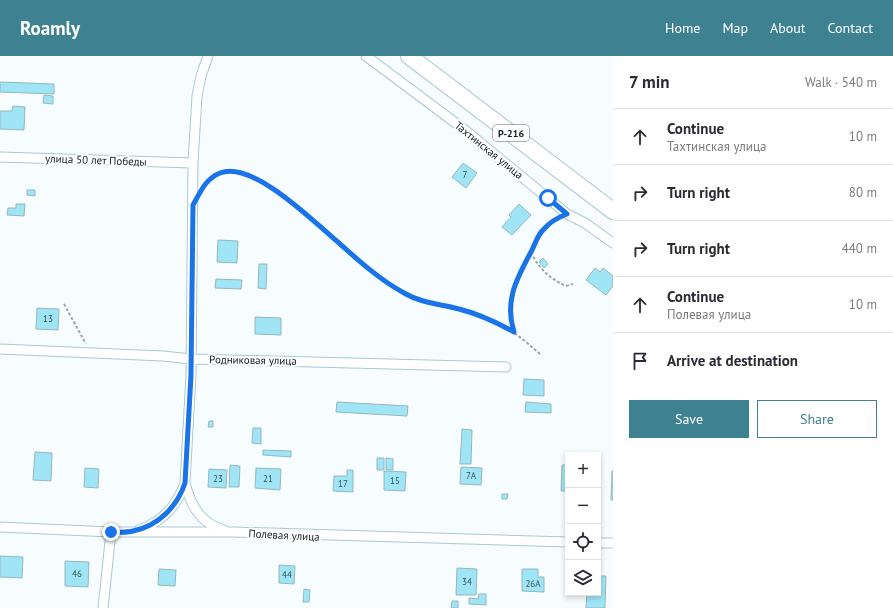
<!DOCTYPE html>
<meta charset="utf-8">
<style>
:root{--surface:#fff;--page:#f2f2f3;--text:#2b2b33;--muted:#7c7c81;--line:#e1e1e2;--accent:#3e8291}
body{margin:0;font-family:"PT Sans",sans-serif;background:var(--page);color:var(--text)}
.controls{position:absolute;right:12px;bottom:12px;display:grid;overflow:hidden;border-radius:0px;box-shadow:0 2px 6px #0003}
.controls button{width:36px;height:36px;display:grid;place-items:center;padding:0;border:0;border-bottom:1px solid var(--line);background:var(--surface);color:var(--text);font:20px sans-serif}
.stop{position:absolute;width:12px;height:12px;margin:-9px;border:3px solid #1a73e8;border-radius:50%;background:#fff}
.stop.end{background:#1a73e8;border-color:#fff;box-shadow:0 1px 4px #0008}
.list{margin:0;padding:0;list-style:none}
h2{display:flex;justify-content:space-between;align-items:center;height:52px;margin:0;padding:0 16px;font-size:17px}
h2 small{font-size:13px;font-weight:400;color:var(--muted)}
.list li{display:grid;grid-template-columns:26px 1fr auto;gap:12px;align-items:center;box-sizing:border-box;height:56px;padding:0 16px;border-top:1px solid var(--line)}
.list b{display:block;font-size:15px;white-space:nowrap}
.list p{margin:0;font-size:13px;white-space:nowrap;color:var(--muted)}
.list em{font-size:13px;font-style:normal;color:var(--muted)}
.actions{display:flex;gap:8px;padding:12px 16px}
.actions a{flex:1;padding:9px 0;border:1px solid var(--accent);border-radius:0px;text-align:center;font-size:14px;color:var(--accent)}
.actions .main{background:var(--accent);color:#fff}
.icon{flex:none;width:22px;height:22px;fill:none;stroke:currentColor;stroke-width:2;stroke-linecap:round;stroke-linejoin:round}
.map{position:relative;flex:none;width:613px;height:552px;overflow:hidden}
header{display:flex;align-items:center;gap:24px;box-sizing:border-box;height:56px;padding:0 20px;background:var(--accent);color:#fff}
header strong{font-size:19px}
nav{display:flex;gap:22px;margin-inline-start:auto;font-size:14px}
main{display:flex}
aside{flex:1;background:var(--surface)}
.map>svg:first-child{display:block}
</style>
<header>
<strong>Roamly</strong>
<nav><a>Home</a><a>Map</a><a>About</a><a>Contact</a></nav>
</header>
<main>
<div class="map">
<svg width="613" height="552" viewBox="0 0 613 552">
<rect width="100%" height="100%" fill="#f7fdfe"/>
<path fill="#9fe5f5" stroke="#98b6bd" d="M0,26l54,2v10l-54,-2z
M44,39l9,1v8l-10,-1z
M13,50l12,1 -1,23 -24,-1v-18h12z
M463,107l14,10 -11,15 -14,-11z
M27,134h8v6l-8,-1z
M16,148h9l-1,12 -17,-1 1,-7h8z
M519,148l12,11 -19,20 -10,-8 9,-10 -2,-2z
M218,184l20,1 -1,22 -20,-1z
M543,202l5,6 -4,4 -5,-6z
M259,208h8l-1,25 -8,-1z
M595,212l5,4 3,-4 10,8v10l-7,9 -20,-15z
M216,223l26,1 -1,9 -26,-1z
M37,252l22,1 -1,21 -22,-1z
M255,261l26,1v17l-26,-1z
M524,323l20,1v16l-21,-1z
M337,346l71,4 -1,10 -71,-4z
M526,346l25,2v9l-26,-1z
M209,365h4v6h-5z
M253,372h8v16l-9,-1z
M462,373l10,1 -1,34h-11z
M263,394l28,1v6l-28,-2z
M35,396l17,1 -1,28 -18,-1z
M377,402h7v12h-7z
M386,402l7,1v11h-7z
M230,409l10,1 -1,21h-10z
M562,409h6v26h-7z
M461,411l21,1 -1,17 -21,-1z
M85,412l14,1 -1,19 -14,-1z
M256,412l25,1 -1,21 -25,-2z
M209,413l18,1 -1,18 -18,-1z
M347,414h6v22l-20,-1 1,-15h13z
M384,415l22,1 -1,19 -21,-1z
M612,415h1v29h-2z
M502,438h6l-1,5h-5z
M0,500l23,1 -1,21 -22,-1z
M65,505l24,1 -1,25 -23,-1z
M279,509l16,1 -1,18 -15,-1z
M457,512l20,1 -1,26h-20z
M159,513l17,1 -1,16 -17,-1z
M522,513h16v8h6v15l-22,-1z
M598,520h8l-1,32h-19l1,-15h11z
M304,533l6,1 -1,12h-6z
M479,538h7v11l-17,-1v-6l9,1z
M452,545h6v7h-7z"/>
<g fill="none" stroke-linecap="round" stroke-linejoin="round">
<g stroke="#aac9d0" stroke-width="11">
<path id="street" d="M208,0l-7,20 -4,20 -4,67 -2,212 -6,108c6,23 15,40 39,47
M366,0l99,74 102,84 18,9 28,20
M0,101l193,6
M0,293l163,7 28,3 315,8
M0,471l111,5h122l335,10
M139,474c23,-8 38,-24 46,-47
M598,487h15
M103,552l8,-76"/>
</g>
<g stroke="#aac9d0" stroke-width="18">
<path id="highway" d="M409,0l204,155"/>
</g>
<path stroke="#9ea6a8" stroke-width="2" stroke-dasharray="3 2" stroke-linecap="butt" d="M203,131c28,-49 111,36 135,56 21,18 41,36 65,49 22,14 50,15 75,23 25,7 44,23 63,40
M531,196c8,17 18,26 35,34l7,-2
M64,248l22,40
M514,275l-4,-12 1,-9 6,-32 26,-49 14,-11"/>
<use href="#street" stroke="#fff" stroke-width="9"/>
<use href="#highway" stroke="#fff" stroke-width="16"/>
</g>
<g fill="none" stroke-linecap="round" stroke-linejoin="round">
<path stroke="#1a73e8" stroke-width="5" d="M111,476c7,0 15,1 22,-1 25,-5 44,-24 52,-48l6,-108 2,-170c7,-12 12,-26 27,-32 33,-13 95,50 119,70 20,18 41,37 65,50 17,10 36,11 55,16 20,5 37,13 55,23 -10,-32 3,-54 18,-82 3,-6 6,-16 12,-21 6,-7 15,-12 23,-15l-19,-16"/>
</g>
<g text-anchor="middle" stroke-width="4" stroke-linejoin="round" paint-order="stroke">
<g font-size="9" fill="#355056">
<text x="465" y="122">7</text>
<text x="48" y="266">13</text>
<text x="471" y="423">7А</text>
<text x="218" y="426">23</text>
<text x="268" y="426">21</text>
<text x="395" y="428">15</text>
<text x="343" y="431">17</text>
<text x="77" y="521">46</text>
<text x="287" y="522">44</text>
<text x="467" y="529">34</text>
<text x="533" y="531">26А</text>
</g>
<rect fill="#fff" stroke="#596264" stroke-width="1" x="493" y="69" width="36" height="16" rx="3"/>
<g font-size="10" font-weight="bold" fill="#121e21">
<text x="511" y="81">Р-216</text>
</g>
<g font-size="11" fill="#121e21" stroke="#fff">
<text transform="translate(489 94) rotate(39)" y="4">Тахтинская улица</text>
<text transform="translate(96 104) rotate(2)" y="4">улица 50 лет Победы</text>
<text transform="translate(253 304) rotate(1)" y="4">Родниковая улица</text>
<text transform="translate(284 479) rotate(3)" y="4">Полевая улица</text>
</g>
</g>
</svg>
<div class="controls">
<button>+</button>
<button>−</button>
<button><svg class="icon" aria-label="locate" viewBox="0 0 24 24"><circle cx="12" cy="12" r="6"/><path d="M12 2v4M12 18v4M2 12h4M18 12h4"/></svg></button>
<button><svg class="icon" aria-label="layers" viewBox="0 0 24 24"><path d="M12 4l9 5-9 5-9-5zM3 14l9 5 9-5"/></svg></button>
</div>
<div class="stop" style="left:548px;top:142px"></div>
<div class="stop end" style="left:111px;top:476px"></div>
</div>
<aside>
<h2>7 min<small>Walk · 540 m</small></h2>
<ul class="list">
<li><svg class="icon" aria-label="ahead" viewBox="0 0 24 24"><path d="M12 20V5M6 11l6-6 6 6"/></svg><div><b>Continue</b><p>Тахтинская улица</p></div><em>10 m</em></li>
<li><svg class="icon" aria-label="right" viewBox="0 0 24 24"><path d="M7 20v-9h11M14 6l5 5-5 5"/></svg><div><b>Turn right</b></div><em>80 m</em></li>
<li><svg class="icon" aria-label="right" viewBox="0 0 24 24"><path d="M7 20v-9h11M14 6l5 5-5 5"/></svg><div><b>Turn right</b></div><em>440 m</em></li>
<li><svg class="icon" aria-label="ahead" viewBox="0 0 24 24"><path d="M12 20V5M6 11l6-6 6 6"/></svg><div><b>Continue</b><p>Полевая улица</p></div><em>10 m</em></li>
<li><svg class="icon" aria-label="arrive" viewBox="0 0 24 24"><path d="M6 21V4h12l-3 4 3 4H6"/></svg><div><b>Arrive at destination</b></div></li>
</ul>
<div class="actions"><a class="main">Save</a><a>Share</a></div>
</aside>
</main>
